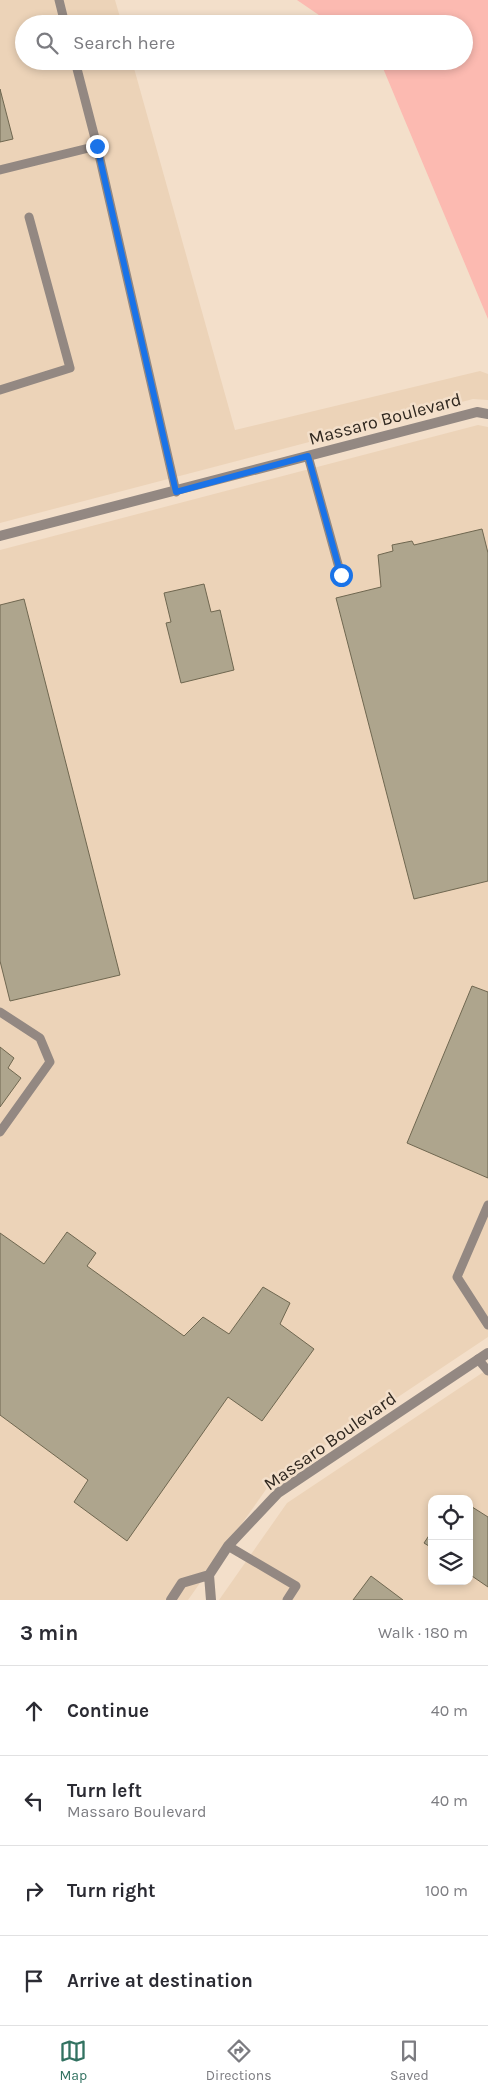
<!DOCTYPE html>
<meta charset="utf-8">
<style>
:root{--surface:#fff;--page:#f2f2f3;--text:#2b2b33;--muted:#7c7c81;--line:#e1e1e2;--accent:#327261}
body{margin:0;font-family:Karla,sans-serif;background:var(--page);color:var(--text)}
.controls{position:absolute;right:15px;bottom:15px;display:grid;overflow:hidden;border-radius:10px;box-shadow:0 2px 8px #0003}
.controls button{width:45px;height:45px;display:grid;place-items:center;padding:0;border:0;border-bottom:1px solid var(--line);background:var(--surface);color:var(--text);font:25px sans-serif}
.stop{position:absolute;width:15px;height:15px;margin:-11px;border:4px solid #1a73e8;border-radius:50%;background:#fff}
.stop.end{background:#1a73e8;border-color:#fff;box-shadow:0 1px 5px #0008}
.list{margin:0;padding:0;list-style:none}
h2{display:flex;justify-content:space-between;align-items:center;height:65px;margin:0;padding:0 20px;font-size:21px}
h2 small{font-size:16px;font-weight:400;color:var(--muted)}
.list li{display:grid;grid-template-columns:32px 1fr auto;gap:15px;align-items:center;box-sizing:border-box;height:90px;padding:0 20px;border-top:1px solid var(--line)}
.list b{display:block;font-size:19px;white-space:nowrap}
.list p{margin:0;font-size:16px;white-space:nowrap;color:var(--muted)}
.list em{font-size:16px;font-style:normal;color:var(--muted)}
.icon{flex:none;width:28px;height:28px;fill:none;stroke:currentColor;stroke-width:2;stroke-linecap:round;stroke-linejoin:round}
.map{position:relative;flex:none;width:488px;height:1600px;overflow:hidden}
.search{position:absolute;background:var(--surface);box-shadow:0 2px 8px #0003;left:15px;right:15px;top:15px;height:55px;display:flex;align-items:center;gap:12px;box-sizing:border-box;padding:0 18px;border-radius:28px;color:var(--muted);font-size:19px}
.sheet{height:425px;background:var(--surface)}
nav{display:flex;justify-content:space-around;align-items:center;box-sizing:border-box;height:70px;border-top:1px solid var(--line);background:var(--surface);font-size:14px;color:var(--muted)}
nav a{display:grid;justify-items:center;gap:2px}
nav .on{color:var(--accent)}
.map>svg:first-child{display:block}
</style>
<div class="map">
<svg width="488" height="1600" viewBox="0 0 488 1600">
<rect width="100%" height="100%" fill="#f3dfca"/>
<path fill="#ecd3b8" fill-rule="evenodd" d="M0,0h115l7,24h-98v37h108l103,369 245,-59 8,3v26l-15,-1 -473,124z
M478,425l10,2v910l-216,144 -84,119h-188v-1050z
M488,1369v231h-269l68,-97zM432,1499h37v82h-37z"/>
<path fill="#fcbab1" d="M297,0h191v319l-108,-258h84v-37h-132z"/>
<path fill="#aea58d" stroke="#6f6750" d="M0,89l13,50 -13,3z
M482,529l6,24v328l-74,18 -78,-301 45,-11 -3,-32 15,-4 -1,-6 20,-4 2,4z
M204,584l7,28 9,-2 14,60 -53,13 -15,-60 5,-1 -7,-29z
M24,599l96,376 -110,26 -10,-40v-356z
M472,986l16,6v186l-81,-35z
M0,1047l14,11 -6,10 13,10 -21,29z
M67,1232l29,21 -9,13 97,70 19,-19 26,17 34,-47 27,16 -10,21 34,25 -52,72 -34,-24 -101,144 -53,-39 14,-22 -88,-65v-182l44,31z
M469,1505l19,12v70l-19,-13z
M432,1531v17l-8,-5z
M371,1576l32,24h-50z"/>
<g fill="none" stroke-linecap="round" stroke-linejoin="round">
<path stroke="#938882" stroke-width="9" d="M59,0l6,24
M75,61l22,85 79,346
M0,170l97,-24
M0,390l70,-22 -41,-151
M308,456l33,119
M0,1012l40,26 10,24 -50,70
M488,1205l-31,72 31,48
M478,1359l10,12
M228,1546l68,40 -9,14"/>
<path stroke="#938882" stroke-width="10" d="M0,536l477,-124 11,2
M171,1600l11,-17 27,-8
M211,1600l-2,-25 19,-29 50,-53 210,-140"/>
</g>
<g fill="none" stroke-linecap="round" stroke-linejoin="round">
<path stroke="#1a73e8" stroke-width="6" d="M97,146l79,346 132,-36 33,119"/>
</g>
<g text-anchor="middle" stroke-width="5" stroke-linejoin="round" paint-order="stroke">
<g font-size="18" fill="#2f271f" stroke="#f3dfca">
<text transform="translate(385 419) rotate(-15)" y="6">Massaro Boulevard</text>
<text transform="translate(330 1441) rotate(-35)" y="6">Massaro Boulevard</text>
</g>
</g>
</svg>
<div class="controls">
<button><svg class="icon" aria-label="locate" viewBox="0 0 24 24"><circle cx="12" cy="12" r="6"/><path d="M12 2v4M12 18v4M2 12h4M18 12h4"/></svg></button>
<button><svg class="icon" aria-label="layers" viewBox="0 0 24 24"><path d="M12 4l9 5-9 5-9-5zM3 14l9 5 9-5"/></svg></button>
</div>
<div class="stop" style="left:341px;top:575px"></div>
<div class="stop end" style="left:97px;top:146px"></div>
<div class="search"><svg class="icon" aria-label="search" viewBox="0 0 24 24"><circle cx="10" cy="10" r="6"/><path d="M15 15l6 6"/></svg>Search here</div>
</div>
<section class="sheet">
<h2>3 min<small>Walk · 180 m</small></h2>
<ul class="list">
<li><svg class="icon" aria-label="ahead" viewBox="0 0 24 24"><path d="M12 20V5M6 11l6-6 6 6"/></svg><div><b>Continue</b></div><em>40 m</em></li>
<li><svg class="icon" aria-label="left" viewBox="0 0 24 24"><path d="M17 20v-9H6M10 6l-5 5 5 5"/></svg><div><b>Turn left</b><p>Massaro Boulevard</p></div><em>40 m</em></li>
<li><svg class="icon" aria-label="right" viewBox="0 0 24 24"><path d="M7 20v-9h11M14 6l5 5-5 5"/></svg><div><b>Turn right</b></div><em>100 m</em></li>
<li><svg class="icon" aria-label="arrive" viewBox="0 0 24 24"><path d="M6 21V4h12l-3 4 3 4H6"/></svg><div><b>Arrive at destination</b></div></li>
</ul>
</section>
<nav>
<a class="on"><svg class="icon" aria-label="map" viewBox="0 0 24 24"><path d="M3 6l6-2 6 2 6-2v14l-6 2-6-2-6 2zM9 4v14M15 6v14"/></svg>Map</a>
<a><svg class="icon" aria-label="directions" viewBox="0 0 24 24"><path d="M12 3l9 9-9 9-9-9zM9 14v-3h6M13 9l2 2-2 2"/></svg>Directions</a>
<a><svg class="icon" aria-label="saved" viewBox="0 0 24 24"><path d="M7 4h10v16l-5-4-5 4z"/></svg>Saved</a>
</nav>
